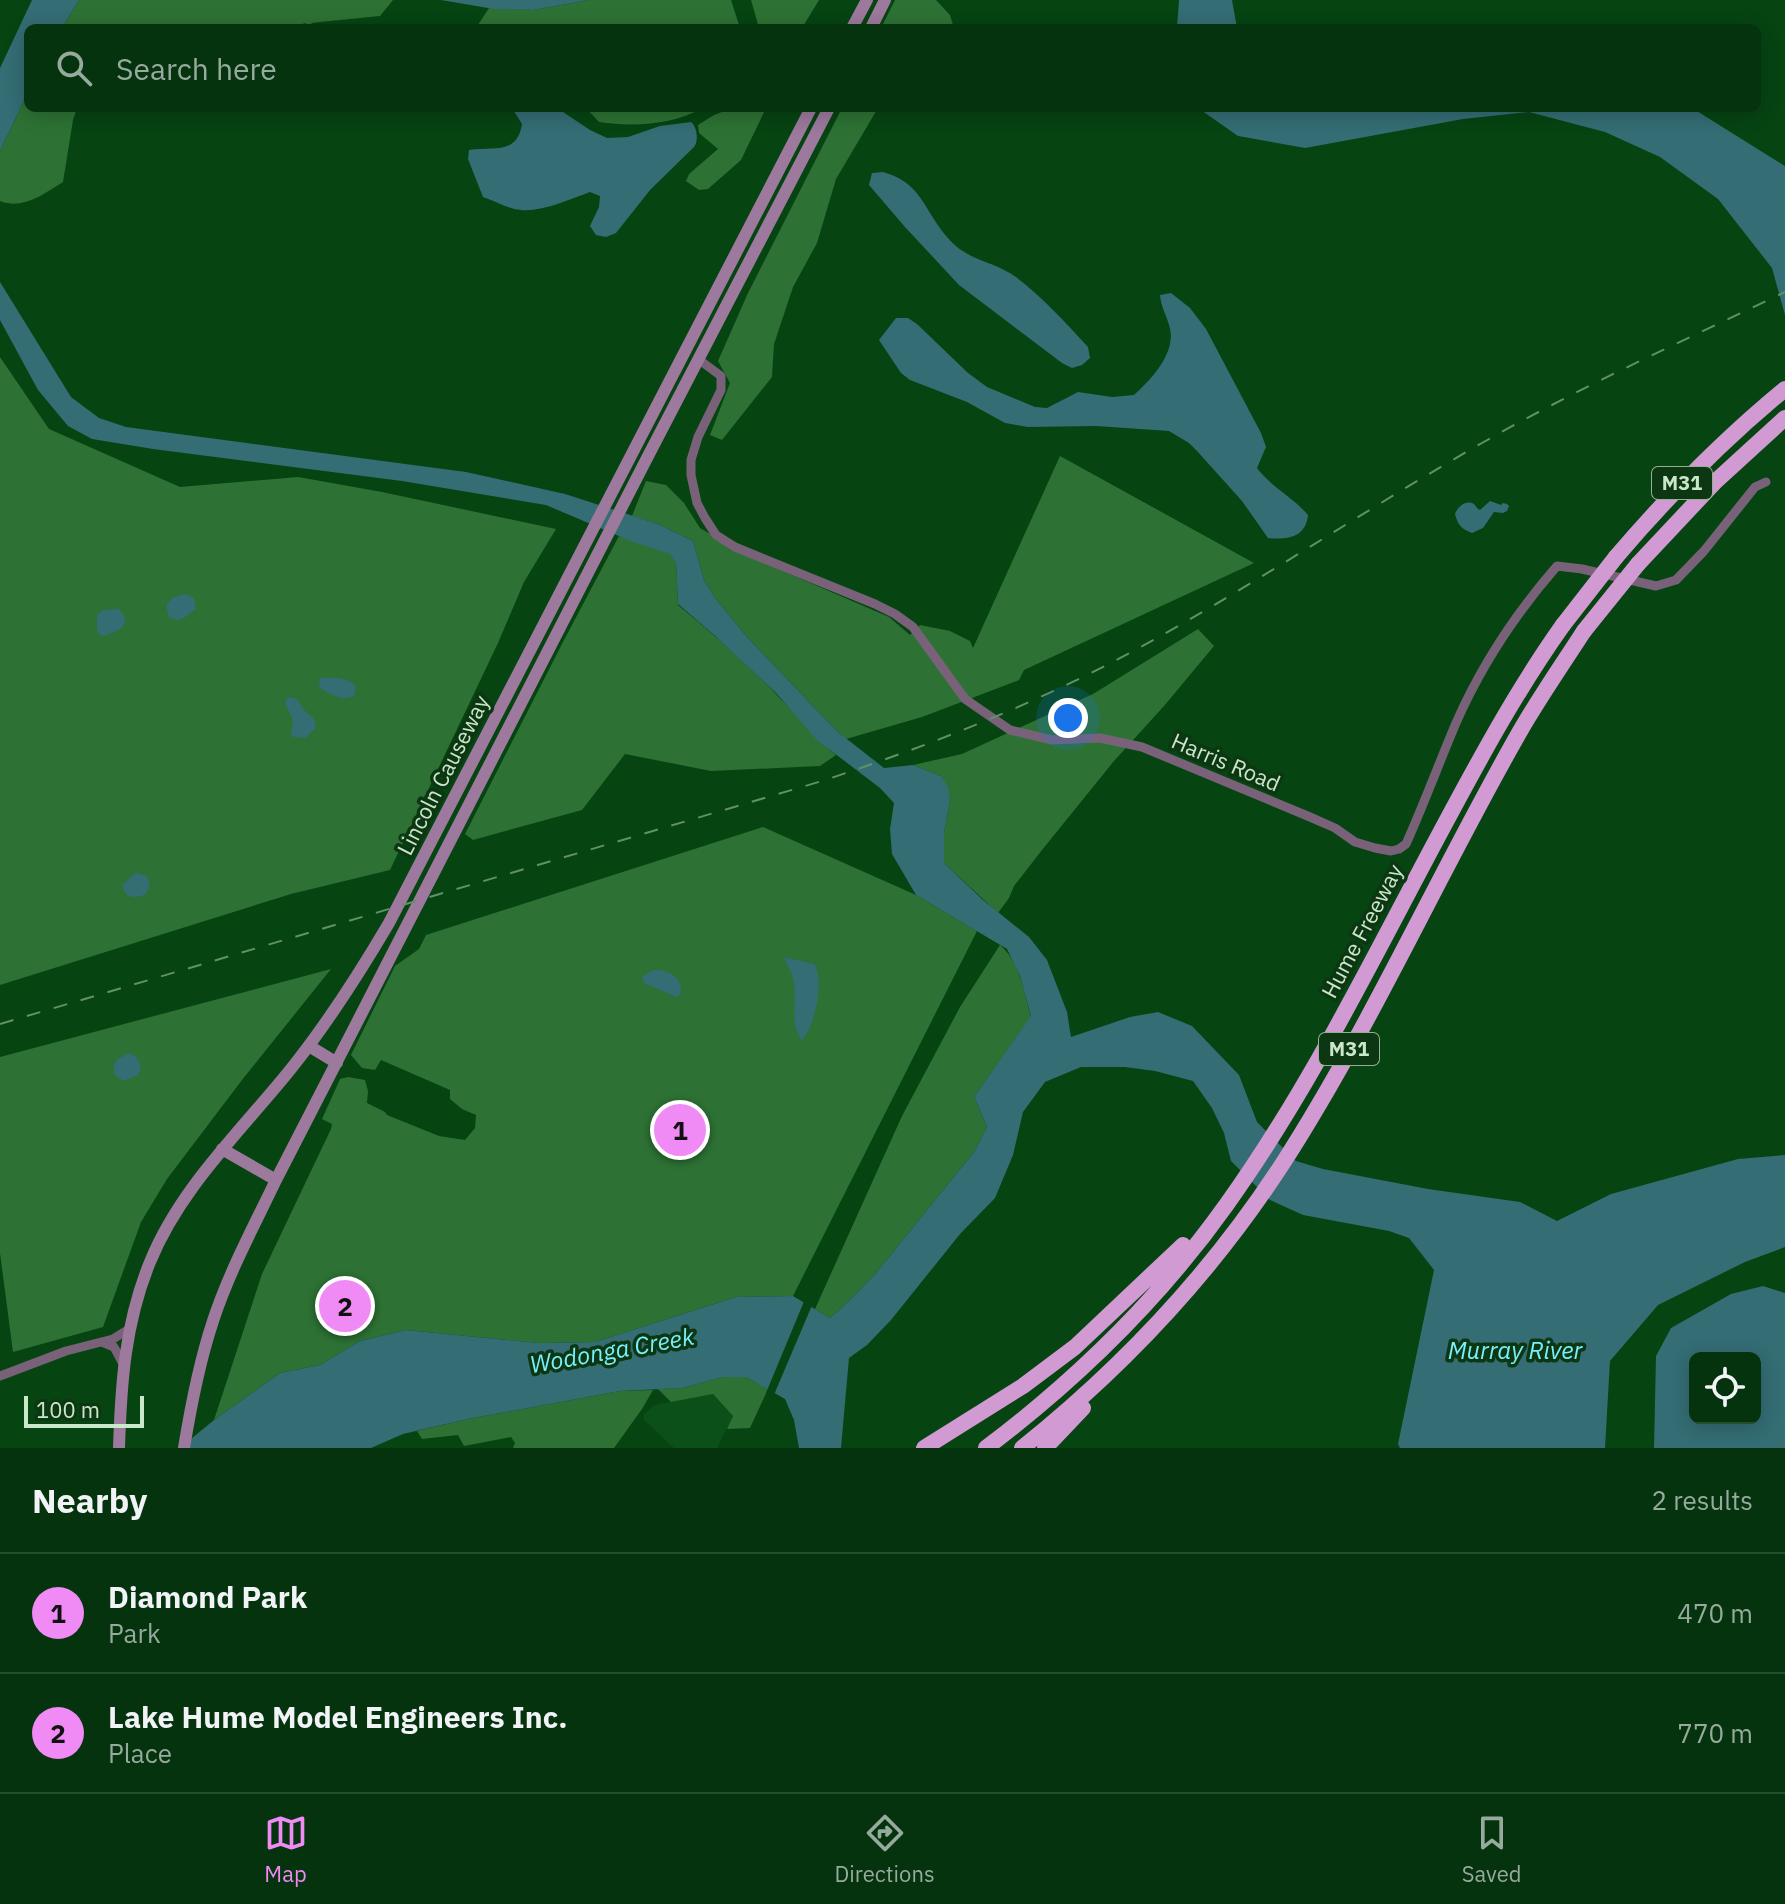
<!DOCTYPE html>
<style>
:root{--surface:#04330e;--page:#123f1c;--text:#f1f3f6;--muted:#97aa9e;--line:#254e2e;--accent:#f08bf5}
body{margin:0;font-family:"IBM Plex Sans",sans-serif;background:var(--page);color:var(--text)}
.controls{position:absolute;right:24px;bottom:24px;display:grid;overflow:hidden;border-radius:12px;box-shadow:0 4px 20px #0003}
.controls button{width:72px;height:72px;display:grid;place-items:center;padding:0;border:0;border-bottom:2px solid var(--line);background:var(--surface);color:var(--text);font:40px sans-serif}
.scale{position:absolute;left:24px;bottom:20px;width:120px;box-sizing:border-box;padding-left:8px;border:4px solid #cae7ca;border-top:0;font-size:22px;line-height:28px;white-space:nowrap;color:#cae7ca;-webkit-text-stroke:6px #0c3712;paint-order:stroke}
.you{position:absolute;left:1068px;top:718px;width:28px;height:28px;margin:-20px;border:6px solid #fff;border-radius:50%;background:#1a73e8;box-shadow:0 0 0 12px #1a73e833}
.badge{display:grid;place-items:center;width:52px;height:52px;border-radius:50%;background:var(--accent);color:#111;font-size:26px;font-weight:700}
.pin{position:absolute;translate:-50% -50%;border:4px solid #fff;box-shadow:0 2px 8px #0006}
.list{margin:0;padding:0;list-style:none}
h2{display:flex;justify-content:space-between;align-items:center;height:104px;margin:0;padding:0 32px;font-size:34px}
h2 small{font-size:26px;font-weight:400;color:var(--muted)}
.list li{display:grid;grid-template-columns:52px 1fr auto;gap:24px;align-items:center;box-sizing:border-box;height:120px;padding:0 32px;border-top:2px solid var(--line)}
.list b{display:block;font-size:30px;white-space:nowrap}
.list p{margin:0;font-size:26px;white-space:nowrap;color:var(--muted)}
.list em{font-size:26px;font-style:normal;color:var(--muted)}
.icon{flex:none;width:44px;height:44px;fill:none;stroke:currentColor;stroke-width:2;stroke-linecap:round;stroke-linejoin:round}
.map{position:relative;flex:none;width:1785px;height:1448px;overflow:hidden}
.search{position:absolute;background:var(--surface);box-shadow:0 4px 20px #0003;left:24px;right:24px;top:24px;height:88px;display:flex;align-items:center;gap:20px;box-sizing:border-box;padding:0 28px;border-radius:12px;color:var(--muted);font-size:30px}
.sheet{height:344px;background:var(--surface)}
nav{display:flex;justify-content:space-around;align-items:center;box-sizing:border-box;height:112px;border-top:2px solid var(--line);background:var(--surface);font-size:22px;color:var(--muted)}
nav a{display:grid;justify-items:center;gap:4px}
nav .on{color:var(--accent)}
.map>svg:first-child{display:block}
</style>
<div class="map">
<svg width="1785" height="1448" viewBox="0 0 1785 1448">
<rect width="100%" height="100%" fill="#064412"/>
<path fill="#0b5018" d="M713,1394l20,22 -16,32h-43l-30,-28v-5l10,-10z"/>
<path fill="#2d7234" d="M79,0h314l-13,16 -70,7 17,5h-20l-1,-5 -19,5h-225z
M589,0h142l9,28h-264l13,-20 44,2z
M751,0h68l-17,28h-43z
M895,0h41l14,15 4,13h-73z
M28,92v16h49l-4,12 -10,62c-20,12 -39,28 -63,19v-50z
M586,108h117c-31,17 -69,19 -104,14z
M733,108h33l-25,52 -33,29 -9,1 -13,-9 3,-7 29,-25 -19,-16 -1,-8 16,-10z
M842,108h36l-42,71 -19,64 -24,44 -19,57 -2,33 -50,63 -12,-5 20,-52 -12,-22 30,-68z
M0,357l49,72 131,58 118,-10 84,15 174,37 -32,53 -26,61 -108,227 -99,24 -291,91z
M1060,456l194,107 -230,107 -5,10 -97,37 -76,22 -8,-7 -91,-95 -32,-39 -11,-18 -11,-39 -35,-17 -26,-8 14,-35 20,4 18,18 16,25 48,28 141,61 21,18 10,-10 30,6 20,10 3,7z
M619,536l52,18 5,9 2,42c34,28 67,57 97,88 21,21 38,43 61,62l-16,11 -109,5 -86,-17 -43,56 -109,30 -8,-6 98,-192z
M1198,629l16,17 -50,60 -50,55 -72,89 -28,36 -5,12 -11,15 -54,-50v-29l6,-34 -9,-24 -28,-11 49,-11 131,-60z
M763,827l153,68 61,36 -184,365 -57,1 -141,45 -56,1 -133,-13 -46,11 -40,24 -40,8 -66,47 48,-146 69,-145 1,-5 -10,-5 18,-40 8,-2 17,3 3,11 -1,12 18,9 2,3 52,21 26,4 10,-12 1,-13 -14,-6 -12,-10v-9l-69,-30 -6,10 -13,-2 -11,-13 44,-89 24,-17 7,-14z
M1000,945c20,17 24,47 31,72l-57,80 13,30 -13,25 -98,121 -26,27 -20,18 -15,-9 87,-193 58,-109z
M331,969l-89,111 -75,99 -26,43 -38,105 -90,25 -13,-99v-196z
M724,1377h22l22,12 -18,39 -23,1 6,-13 -20,-22 -42,8 -13,-13 24,-1z
M653,1390l-11,19 -28,39h-101l2,-5 -4,-6 -47,9 -6,-11 -36,4 -5,-8 51,-12 152,-28z"/>
<path fill="#346d74" fill-rule="evenodd" d="M32,0h47l-17,28h-34v64l-28,59v-83z
M441,0h148l-56,10 -39,-1z
M1179,0h53l5,28h-60z
M512,108h45l33,22 17,8 21,-1 32,-11 31,-4c6,5 8,18 3,25l-44,43 -34,43 -10,4 -10,-2 -6,-9 9,-19 1,-11 -10,-4c-19,7 -48,20 -69,18 -13,-1 -26,-9 -38,-13l-15,-38 1,-9c23,-4 48,6 53,-26z
M1198,108h494l93,58v149l-13,-47 -54,-69 -58,-42 -55,-25 -76,-20 -66,7 -158,29 -67,-12z
M883,172c39,11 40,37 64,65 21,25 45,23 69,40 26,20 50,46 72,70l2,11 -8,7 -10,3 -10,-5 -103,-78 -54,-58 -36,-42 3,-12z
M0,282l71,115 28,21 27,9 340,45 99,22 93,30 35,17 11,39 11,18 32,39 91,95 46,36 29,-3 28,11 7,11 2,13 -6,34v29l39,37 46,37 18,23 20,52 4,25 59,-20 28,-5 34,14 47,49 18,47 39,39 27,8 105,20 92,13 37,19 54,-27 127,-35 47,-4v92l-40,15 -87,43 -48,56 -5,87h-205l-2,-4 36,-174 -25,-32 -20,-7 -86,-16 -33,-15 -39,-39 -7,-28 -12,-25 -19,-27 -38,-10 -30,-4h-44l-36,15 -22,30 -10,43 -18,43 -35,36 -69,86 -24,25 -18,13 -8,90h-42l-5,-28 -9,-21 -39,-22h-22l-42,11 -62,3 -152,28 -65,15 -32,14h-191l34,-28 66,-47 40,-8 40,-24 46,-11 133,13 56,-1 141,-45 57,-1 37,22 20,-18 26,-27 98,-121 13,-25 -13,-30 57,-81 -11,-40 -13,-27 -91,-54 -24,-41 -2,-25 4,-26 -14,-15 -63,-48 -41,-47 -62,-58 -36,-31 -2,-41 -6,-9 -37,-12 -87,-37 -144,-24 -249,-32 -61,-10 -24,-13 -30,-36 -38,-70z
M1171,293l19,15 16,21 55,104 5,14 -9,21c14,19 36,29 51,47 -2,22 -20,25 -40,23l-26,-37 -45,-50 -8,-8 -20,-12 -73,-5 -68,1 -23,-4 -38,-21 -57,-22 -9,-7 -22,-33 17,-22h12l9,6 51,49 19,14 48,20 12,1 31,-16 34,5 22,-2c18,-16 44,-44 35,-70 -3,-11 -8,-18 -9,-30z
M1490,501l11,4 2,-2 4,1 2,2 -2,5 -4,2 -9,-1 -11,16 -11,5c-10,-4 -14,-7 -17,-19 2,-6 10,-15 19,-10 2,2 3,5 6,6z
M185,594l9,4 2,11 -12,9 -7,2 -8,-3 -2,-7v-7l7,-6z
M118,609c18,14 -2,25 -17,27l-4,-5v-16l7,-5z
M320,678c13,0 27,-2 36,9l-2,9c-12,6 -25,-2 -35,-9z
M290,697l7,2c3,4 6,10 9,13 8,6 10,7 9,17l-10,9 -11,-1 -3,-3 2,-14 -8,-17 1,-4z
M136,873l11,3 3,8 -4,10c-11,5 -23,5 -23,-10z
M784,957l30,7c11,16 1,62 -12,76 -13,-15 -5,-39 -8,-58 -1,-8 -7,-17 -10,-25z
M653,970c13,-1 23,4 28,15l-1,10 -4,2 -32,-14 -2,-6z
M129,1053c7,2 10,7 12,15l-3,7 -14,6 -9,-6 -2,-9 5,-7z
M1763,1286l22,7v155h-131l2,-92 15,-28 60,-34zM1695,1358h60v60h-60z"/>
<path fill="#064412" d="M805,1299l8,4 -40,94 -7,-4z"/>
<g fill="none" stroke-linecap="round" stroke-linejoin="round">
<path stroke="#796279" stroke-width="9" d="M698,359l23,17v14l-23,47 -7,23v15l6,28 8,15 11,17 19,12 140,57 20,10 18,13 52,72 45,31 42,10 48,-2 42,9 168,70 25,11 20,14 20,6 16,3 8,-2 7,-5c18,-40 33,-81 50,-121 25,-57 60,-110 101,-157l25,3 74,17 20,-6 28,-29 51,-64 11,-5
M102,1342l12,5 9,17
M0,1376l66,-25 47,-12 16,-10"/>
<path stroke="#9c799d" stroke-width="12" d="M852,28l15,-28
M871,28l14,-28
M309,1046l28,17
M222,1149l54,31
M119,1448c2,-65 6,-125 31,-186 30,-74 90,-130 140,-192 37,-46 69,-96 99,-147l422,-815
M184,1448c7,-43 15,-85 29,-127 16,-49 41,-95 63,-141l370,-720 183,-352"/>
<path stroke="#d19ad2" stroke-width="16" d="M1616,557c52,-61 107,-117 169,-168
M1638,564l78,-83 69,-63
M924,1448l99,-62 52,-39 108,-102
M986,1448c90,-68 175,-151 241,-244 83,-116 146,-246 213,-371 38,-71 76,-142 123,-208
M1022,1448c100,-80 191,-177 261,-285 88,-137 155,-288 236,-430 20,-35 43,-68 65,-102
M1045,1448l38,-40"/>
<path stroke="#629068" stroke-width="2" stroke-dasharray="14 14" stroke-linecap="butt" d="M0,1024l822,-243c109,-36 216,-78 317,-133 117,-64 227,-139 343,-205 98,-56 201,-102 303,-151"/>
<path stroke="#d19ad2" stroke-width="16" d="M1563,625l53,-68
M1584,631l54,-67"/>
</g>
<g text-anchor="middle" stroke-width="7" stroke-linejoin="round" paint-order="stroke">
<g fill="#0c3712" stroke="#91b293" stroke-width="2">
<rect x="1652" y="467" width="60" height="32" rx="6"/>
<rect x="1319" y="1033" width="60" height="32" rx="6"/>
</g>
<g font-size="20" font-weight="bold" fill="#cae7ca">
<text x="1682" y="490">M31</text>
<text x="1349" y="1056">M31</text>
</g>
<g font-size="22" fill="#cae7ca" stroke="#0c3712">
<text transform="translate(1226 762) rotate(23)" y="8">Harris Road</text>
<text transform="translate(443 775) rotate(-63)" y="8">Lincoln Causeway</text>
<text transform="translate(1362 931) rotate(-62)" y="8">Hume Freeway</text>
</g>
<g font-size="24" font-style="italic" fill="#77effd" stroke="#0c3712">
<text transform="translate(612 1351) rotate(-10)" y="8">Wodonga Creek</text>
<text x="1515" y="1359">Murray River</text>
</g>
</g>
</svg>
<div class="controls">
<button><svg class="icon" aria-label="locate" viewBox="0 0 24 24"><circle cx="12" cy="12" r="6"/><path d="M12 2v4M12 18v4M2 12h4M18 12h4"/></svg></button>
</div>
<div class="scale">100 m</div>
<div class="you"></div>
<div class="pin badge" style="left:680px;top:1130px">1</div>
<div class="pin badge" style="left:345px;top:1306px">2</div>
<div class="search"><svg class="icon" aria-label="search" viewBox="0 0 24 24"><circle cx="10" cy="10" r="6"/><path d="M15 15l6 6"/></svg>Search here</div>
</div>
<section class="sheet">
<h2>Nearby<small>2 results</small></h2>
<ul class="list">
<li><span class="badge">1</span><div><b>Diamond Park</b><p>Park</p></div><em>470 m</em></li>
<li><span class="badge">2</span><div><b>Lake Hume Model Engineers Inc.</b><p>Place</p></div><em>770 m</em></li>
</ul>
</section>
<nav>
<a class="on"><svg class="icon" aria-label="map" viewBox="0 0 24 24"><path d="M3 6l6-2 6 2 6-2v14l-6 2-6-2-6 2zM9 4v14M15 6v14"/></svg>Map</a>
<a><svg class="icon" aria-label="directions" viewBox="0 0 24 24"><path d="M12 3l9 9-9 9-9-9zM9 14v-3h6M13 9l2 2-2 2"/></svg>Directions</a>
<a><svg class="icon" aria-label="saved" viewBox="0 0 24 24"><path d="M7 4h10v16l-5-4-5 4z"/></svg>Saved</a>
</nav>
